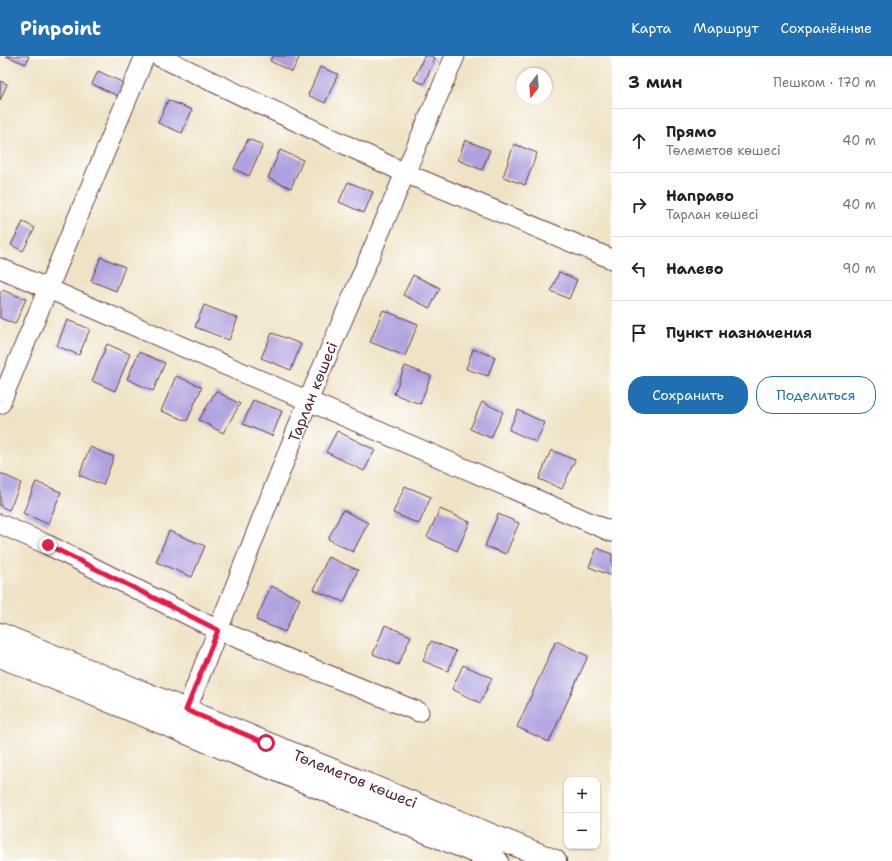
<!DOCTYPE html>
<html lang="ru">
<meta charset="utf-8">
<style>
:root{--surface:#fff;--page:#f6f6f6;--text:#202124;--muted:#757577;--line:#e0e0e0;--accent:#1f6fb2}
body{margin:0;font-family:"Shantell Sans",sans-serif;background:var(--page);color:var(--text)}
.controls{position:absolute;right:12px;bottom:12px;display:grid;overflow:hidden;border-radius:8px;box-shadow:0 1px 3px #0004}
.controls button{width:36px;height:36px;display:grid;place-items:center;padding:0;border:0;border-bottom:1px solid var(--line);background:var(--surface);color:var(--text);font:20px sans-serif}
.compass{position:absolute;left:516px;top:12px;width:36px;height:36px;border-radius:50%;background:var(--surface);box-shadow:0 1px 3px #0004;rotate:196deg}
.stop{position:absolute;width:12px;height:12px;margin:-9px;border:3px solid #e11d48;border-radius:50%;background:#fff}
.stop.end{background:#e11d48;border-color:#fff;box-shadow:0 1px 4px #0008}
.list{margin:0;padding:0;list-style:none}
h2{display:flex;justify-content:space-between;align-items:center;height:52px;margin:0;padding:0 16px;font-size:17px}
h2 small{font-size:13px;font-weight:400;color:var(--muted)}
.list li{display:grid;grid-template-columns:26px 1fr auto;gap:12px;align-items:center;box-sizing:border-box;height:64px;padding:0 16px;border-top:1px solid var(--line)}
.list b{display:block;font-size:15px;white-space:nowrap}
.list p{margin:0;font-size:13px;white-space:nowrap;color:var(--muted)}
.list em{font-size:13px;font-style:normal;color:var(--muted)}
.actions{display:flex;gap:8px;padding:12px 16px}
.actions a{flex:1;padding:9px 0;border:1px solid var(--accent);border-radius:16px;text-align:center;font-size:14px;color:var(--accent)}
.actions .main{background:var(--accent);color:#fff}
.icon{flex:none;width:22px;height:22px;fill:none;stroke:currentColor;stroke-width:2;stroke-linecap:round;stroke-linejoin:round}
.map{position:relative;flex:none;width:612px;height:805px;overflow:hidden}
header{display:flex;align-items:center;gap:24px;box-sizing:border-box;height:56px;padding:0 20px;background:var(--accent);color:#fff}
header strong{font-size:19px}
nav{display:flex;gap:22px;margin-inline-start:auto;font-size:14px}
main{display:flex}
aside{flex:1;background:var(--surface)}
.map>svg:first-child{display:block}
</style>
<header>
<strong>Pinpoint</strong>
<nav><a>Карта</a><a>Маршрут</a><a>Сохранённые</a></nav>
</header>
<main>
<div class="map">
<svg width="612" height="805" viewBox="0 0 612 805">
<rect width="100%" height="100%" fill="#fff"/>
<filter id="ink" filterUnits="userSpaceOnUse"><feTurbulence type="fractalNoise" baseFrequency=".025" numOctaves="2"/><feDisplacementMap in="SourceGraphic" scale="8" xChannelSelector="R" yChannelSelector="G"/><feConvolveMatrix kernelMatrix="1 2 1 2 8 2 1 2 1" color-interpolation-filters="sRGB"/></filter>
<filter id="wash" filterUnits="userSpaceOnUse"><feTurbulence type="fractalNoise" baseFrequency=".012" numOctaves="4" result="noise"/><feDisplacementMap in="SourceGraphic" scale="16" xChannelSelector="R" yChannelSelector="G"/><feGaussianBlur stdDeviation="0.9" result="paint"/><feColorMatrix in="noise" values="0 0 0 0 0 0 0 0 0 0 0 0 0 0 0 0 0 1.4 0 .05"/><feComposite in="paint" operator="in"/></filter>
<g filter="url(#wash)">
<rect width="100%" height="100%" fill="#efe3c5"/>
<g id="blocks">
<path fill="#aea2de" d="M6,0h23l-3,8z
M273,0h27l-8,16 -22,-11z
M424,0h6l5,2 -11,26 -10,-4z
M320,11l18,7 -13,29 -17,-8z
M98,15l28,13 -6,13 -28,-13z
M0,25l7,3 -7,17z
M168,44l24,10 -10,23 -24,-10z
M248,83l15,6 -14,31 -15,-7z
M465,84l25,10 -8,20 -24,-10z
M514,88l23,9 -12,32 -22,-8z
M280,94l23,10 -12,28 -23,-10z
M348,126l25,10 -9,21 -25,-11z
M23,166l12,6 -12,23 -12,-6z
M101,201l24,10 -9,24 -25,-10z
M559,216l18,8 -8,19 -18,-8z
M413,219l27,13 -10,20 -27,-13z
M2,234l24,9 -11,25 -15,-6v-24z
M204,249l34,13 -9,22 -34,-13z
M383,254l35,14 -13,32 -35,-14z
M67,264l23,9 -11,26 -22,-9z
M272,277l29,11 -10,26 -30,-12z
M107,288l23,10 -15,37 -23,-10z
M473,293l22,8 -7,19 -22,-7z
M139,296l26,11 -12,28 -26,-12z
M405,310l26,10 -11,28 -26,-10z
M176,320l26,11 -15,34 -26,-10z
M216,335l24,13 -17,29 -24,-13z
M253,344l29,11 -10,25 -29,-12z
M482,346l21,10 -12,26 -21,-9z
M518,354l27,13 -9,19 -27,-12z
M337,375l38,19 -11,21 -38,-19z
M90,391l24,10 -11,28 -24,-10z
M551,394l24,10 -13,29 -23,-10z
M0,417l21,10 -12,27 -9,-4z
M36,426l25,10 -13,32 -25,-11z
M405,430l26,11 -12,27 -26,-11z
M440,453l30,13 -13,29 -30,-14z
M343,454l25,13 -15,29 -25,-13z
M498,458l21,9 -13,31 -21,-8z
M169,475l36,15 -13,31 -36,-15z
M597,492l15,6v22l-23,-9z
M328,501l30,13 -14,32 -30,-12z
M271,530l29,13 -15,33 -29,-12z
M385,569l26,11 -13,29 -25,-11z
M431,585l25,10 -8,20 -25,-10z
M556,585l32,15 -39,86 -32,-15z
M463,609l29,13 -12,25 -28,-14z"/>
</g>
</g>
<g filter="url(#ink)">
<use href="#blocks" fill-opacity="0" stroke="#633c42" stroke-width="1"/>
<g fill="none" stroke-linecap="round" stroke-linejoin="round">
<g stroke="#633c42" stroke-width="21">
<path id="minor" d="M158,0l247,117 207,86
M0,212l612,264
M0,348l145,-348
M0,468l48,21 170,85 201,82
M181,668l127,-323 147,-345"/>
</g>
<g stroke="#633c42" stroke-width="24">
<path id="major" d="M0,578l555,227
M0,600l497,205"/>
</g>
<use href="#minor" stroke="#fff" stroke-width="19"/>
<use href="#major" stroke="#fff" stroke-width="22"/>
</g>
</g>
<g fill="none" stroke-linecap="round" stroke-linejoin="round" filter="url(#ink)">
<path stroke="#e11d48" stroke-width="5" d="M48,489l170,85 -32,80 80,33"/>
</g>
<g text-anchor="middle" stroke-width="3" stroke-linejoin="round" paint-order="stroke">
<g font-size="15" fill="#4a1f2b" stroke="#fff">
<text transform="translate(313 336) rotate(-68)" y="5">Тарлан көшесі</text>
<text transform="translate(355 723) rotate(22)" y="5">Төлеметов көшесі</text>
</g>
</g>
</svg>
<div class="controls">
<button>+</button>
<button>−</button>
</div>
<svg class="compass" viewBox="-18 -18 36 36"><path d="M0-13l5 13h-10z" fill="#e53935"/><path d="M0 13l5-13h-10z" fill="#757577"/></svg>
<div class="stop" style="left:266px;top:687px"></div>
<div class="stop end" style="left:48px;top:489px"></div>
</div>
<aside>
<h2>3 мин<small>Пешком · 170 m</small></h2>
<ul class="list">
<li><svg class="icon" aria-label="ahead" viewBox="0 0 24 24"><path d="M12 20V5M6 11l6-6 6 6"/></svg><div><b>Прямо</b><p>Төлеметов көшесі</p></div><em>40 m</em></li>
<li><svg class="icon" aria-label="right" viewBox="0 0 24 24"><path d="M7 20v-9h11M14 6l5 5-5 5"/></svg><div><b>Направо</b><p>Тарлан көшесі</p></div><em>40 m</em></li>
<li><svg class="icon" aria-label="left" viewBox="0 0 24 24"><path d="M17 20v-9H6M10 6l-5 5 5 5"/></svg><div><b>Налево</b></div><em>90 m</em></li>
<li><svg class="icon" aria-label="arrive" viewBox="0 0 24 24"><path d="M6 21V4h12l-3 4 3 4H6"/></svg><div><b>Пункт назначения</b></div></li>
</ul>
<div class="actions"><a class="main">Сохранить</a><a>Поделиться</a></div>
</aside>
</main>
